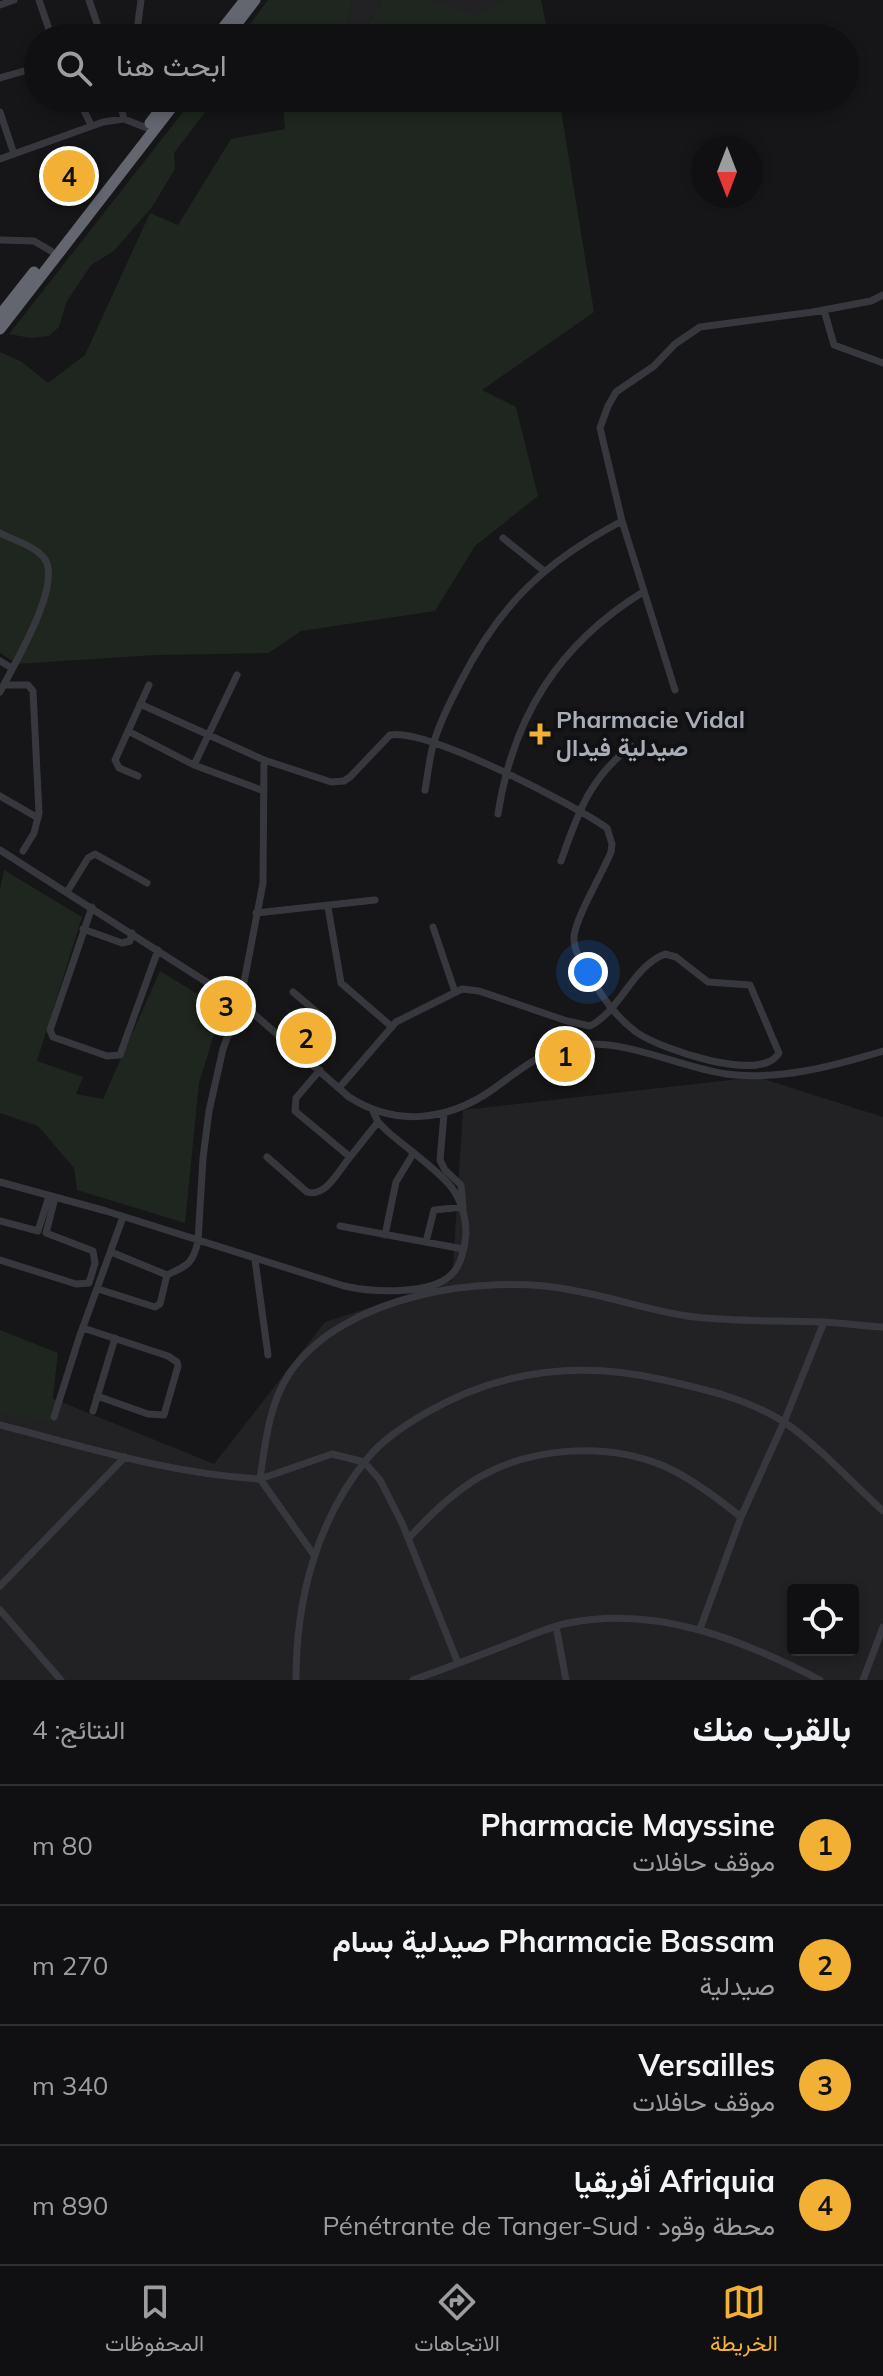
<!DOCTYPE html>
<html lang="ar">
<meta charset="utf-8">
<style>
:root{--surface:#101012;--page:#1e1e20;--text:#f1f3f6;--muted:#9c9d9f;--line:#303032;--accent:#f2b134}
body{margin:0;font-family:Mulish,Vazirmatn,sans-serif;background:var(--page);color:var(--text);direction:rtl}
.controls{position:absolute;right:24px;bottom:24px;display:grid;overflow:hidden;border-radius:8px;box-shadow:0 4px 12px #0003}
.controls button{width:72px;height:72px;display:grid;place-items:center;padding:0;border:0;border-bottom:2px solid var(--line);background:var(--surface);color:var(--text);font:40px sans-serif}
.compass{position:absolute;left:691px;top:136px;width:72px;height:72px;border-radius:50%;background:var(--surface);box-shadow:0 4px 12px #0003;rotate:180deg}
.you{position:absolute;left:588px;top:972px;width:28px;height:28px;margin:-20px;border:6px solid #fff;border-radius:50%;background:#1a73e8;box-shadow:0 0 0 12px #1a73e833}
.badge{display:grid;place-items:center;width:52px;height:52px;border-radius:50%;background:var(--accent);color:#111;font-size:26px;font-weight:700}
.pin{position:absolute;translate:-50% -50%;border:4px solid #fff;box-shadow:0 2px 8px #0006}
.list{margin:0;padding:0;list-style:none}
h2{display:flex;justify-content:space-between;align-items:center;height:104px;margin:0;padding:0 32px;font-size:34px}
h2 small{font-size:26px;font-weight:400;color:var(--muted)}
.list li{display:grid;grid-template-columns:52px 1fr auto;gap:24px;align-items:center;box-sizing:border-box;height:120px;padding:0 32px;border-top:2px solid var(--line)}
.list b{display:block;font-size:30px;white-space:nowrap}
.list p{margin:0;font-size:26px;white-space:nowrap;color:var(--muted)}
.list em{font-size:26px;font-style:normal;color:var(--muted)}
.icon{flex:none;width:44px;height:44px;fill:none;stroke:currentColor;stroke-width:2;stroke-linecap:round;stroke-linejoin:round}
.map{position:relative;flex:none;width:883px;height:1680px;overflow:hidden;direction:ltr}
.search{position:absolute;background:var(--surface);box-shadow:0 4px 12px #0003;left:24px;right:24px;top:24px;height:88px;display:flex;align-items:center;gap:20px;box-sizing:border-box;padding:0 28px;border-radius:44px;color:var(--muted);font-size:30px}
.sheet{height:584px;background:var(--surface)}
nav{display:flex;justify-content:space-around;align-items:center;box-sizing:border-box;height:112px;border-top:2px solid var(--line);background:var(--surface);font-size:22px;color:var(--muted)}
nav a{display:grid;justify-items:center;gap:4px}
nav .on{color:var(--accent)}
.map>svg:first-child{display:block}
</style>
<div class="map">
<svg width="883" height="1680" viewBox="0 0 883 1680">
<rect width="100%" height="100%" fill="#161618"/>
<path fill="#222225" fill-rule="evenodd" d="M353,0h29l-22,38h-5l-10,-7z
M432,0h72l-29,16z
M757,1077l126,40v563h-883v-303l214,87 111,-142 127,-41 11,-171zM793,1590h60v60h-60z"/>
<path fill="#1e261f" d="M268,0h85l-8,30 10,8h-115z
M382,0h50l43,15 29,-15h37l8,38h-189z
M194,98h22l-42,55 1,16 -23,38 -38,44 -23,14 -24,36 -8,26 -10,9 -19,2 -21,-4z
M265,98h294l35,214 -112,78 34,17 22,89 -63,50 -40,65 -134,20 -32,22 -114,2 -138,9 -17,-11v-301l22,10 26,21 37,-28 65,-142 28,12 53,-86 54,-10 -2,-22z
M4,870l78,47 -45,144 46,16 -7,17 27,5 57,-128 62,38 -23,74 -14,140 -108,-33 -3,-22 -36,-42 -38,-13v-223z
M0,1330l58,23 -8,69 -50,-9z"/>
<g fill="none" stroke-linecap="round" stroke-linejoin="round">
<path stroke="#37383d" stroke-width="7" d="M39,0l13,38
M89,0l13,38
M0,5l14,-5
M136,38l5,-38
M0,78l38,-11
M78,98l13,27
M119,98l5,21
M0,112l14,42
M0,159l103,-37 21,-3 23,9
M0,240l34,1 17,10
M824,310l10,35 49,18
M0,533c13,7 35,13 44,25 20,25 -31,108 -44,134
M503,538l41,33
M0,661l12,7
M4,685h24l5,6 6,122 -5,20 -11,18
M675,690l-53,-169 -22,-93 8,-22 8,-14 38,-26 21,-22 25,-17 113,-15 58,-11 12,-6
M140,704l124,56 67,22 13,-1 6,-4 40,-42c37,-7 183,69 217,93l5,16 -1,8c-9,22 -34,63 -37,84 -1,15 9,28 16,40 13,22 25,40 46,56 24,17 125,52 143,21l-29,-68 -42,-3 -32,-25 -11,-3c-33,13 -44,56 -75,72l-23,-5 -88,-30 -17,-2 -66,33 -57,66
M128,731l66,34 70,26
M194,765l43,-90
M138,776l-19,-8 -4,-8 34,-75
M425,790c3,-15 4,-32 9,-48 6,-21 17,-42 27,-61 39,-77 85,-120 161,-160
M0,796l38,22
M498,814c15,-98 61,-170 145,-222
M0,850l247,158 102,89c47,30 98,24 143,-7 25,-18 48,-38 79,-44 50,-10 106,21 155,28 53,7 107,-8 157,-23
M561,861c17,-48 28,-82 70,-115
M67,892l21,-34 7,-4 52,29
M92,907l-42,123 3,7 54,19 13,-1 38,-105
M328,907l13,76 51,44
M256,913l119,-13
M433,927l22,65
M83,929l39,14 8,-2 2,-8
M293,992l33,28
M285,1041l27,-33
M320,1070l-24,28 -1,13 55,46 28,-35
M267,1157l40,35c19,6 32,-22 43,-35
M0,1182l106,29 238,75c27,6 87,10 108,-12 9,-9 13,-27 14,-40 0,-17 -4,-32 -14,-46 -14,-18 -47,-41 -65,-57l-9,-9 -5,-11
M0,1221l38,10 11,-35
M340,1226l123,23
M385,1235l11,-53 17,-28
M426,1242l8,-32 29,-3 -2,-22 -16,-15 -5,-10 4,-46
M0,1260l76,24 13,-1 6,-20 -2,-12 -47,-18 9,-35
M255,1260l13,95
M167,1275c20,-9 26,-11 31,-34l5,-83 6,-47 14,-62 17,-46 23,-120 1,-123
M98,1289l57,18 5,-3 7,-29 -56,-23
M83,1328l85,28 9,6 1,4 -14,49 -16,-1 -51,-18
M93,1411l22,-73
M54,1417l25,-79 44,-121
M0,1425c85,22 171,49 260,54l54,76
M409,1538c19,-21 39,-41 64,-57 54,-34 132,-40 191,-15 28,13 53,32 77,51
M0,1586l125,-129
M0,1610l61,70
M556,1626l10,54
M700,1629l41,-112 43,-95 40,-100
M458,1663l-56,-140 -22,-43 -16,-18 -32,-8 -72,25c5,-35 9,-75 29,-105 53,-79 194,-101 282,-84 42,7 82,22 124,27 43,5 85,3 128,5 20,1 40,4 60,5
M296,1680c0,-79 20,-159 71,-221 15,-19 37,-33 57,-45 75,-44 155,-54 240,-34 40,9 84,19 120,42 34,23 68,61 99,89
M413,1680c33,-12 65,-24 98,-37 18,-7 38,-16 57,-20 89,-18 175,17 252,57
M863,1680l20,-53"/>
<path stroke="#63666e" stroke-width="11" d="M215,38l30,-38
M226,38l29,-38
M150,123l19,-25
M0,315l34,-43
M0,329l179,-231"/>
</g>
<path fill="#f2b134" stroke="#111113" stroke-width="3" d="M536 722h8v8h8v8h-8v8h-8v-8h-8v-8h8z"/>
<g text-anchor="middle" stroke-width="8" stroke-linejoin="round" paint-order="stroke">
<g font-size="24" font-weight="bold" fill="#a8adb8" stroke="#111113" text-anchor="start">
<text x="556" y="728">Pharmacie Vidal<tspan x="556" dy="28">صيدلية فيدال</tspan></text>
</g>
</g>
</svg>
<div class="controls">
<button><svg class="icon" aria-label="locate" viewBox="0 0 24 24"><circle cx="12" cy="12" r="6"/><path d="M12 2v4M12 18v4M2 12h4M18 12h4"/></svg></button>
</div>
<svg class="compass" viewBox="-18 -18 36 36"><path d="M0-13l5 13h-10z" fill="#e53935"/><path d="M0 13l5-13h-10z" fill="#9c9d9f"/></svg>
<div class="you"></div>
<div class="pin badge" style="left:565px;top:1056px">1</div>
<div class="pin badge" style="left:306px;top:1038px">2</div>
<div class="pin badge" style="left:226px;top:1006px">3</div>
<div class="pin badge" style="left:69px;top:176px">4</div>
<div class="search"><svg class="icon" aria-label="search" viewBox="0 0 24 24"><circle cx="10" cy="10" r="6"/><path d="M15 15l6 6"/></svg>ابحث هنا</div>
</div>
<section class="sheet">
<h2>بالقرب منك<small>النتائج: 4</small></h2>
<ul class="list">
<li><span class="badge">1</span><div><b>Pharmacie Mayssine</b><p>موقف حافلات</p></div><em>80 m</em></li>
<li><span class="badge">2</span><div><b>Pharmacie Bassam صيدلية بسام</b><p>صيدلية</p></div><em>270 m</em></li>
<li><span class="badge">3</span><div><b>Versailles</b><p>موقف حافلات</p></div><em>340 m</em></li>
<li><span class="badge">4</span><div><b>Afriquia أفريقيا</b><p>محطة وقود · Pénétrante de Tanger-Sud</p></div><em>890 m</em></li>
</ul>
</section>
<nav>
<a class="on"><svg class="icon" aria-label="map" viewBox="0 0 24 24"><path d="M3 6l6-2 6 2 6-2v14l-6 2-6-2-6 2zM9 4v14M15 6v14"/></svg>الخريطة</a>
<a><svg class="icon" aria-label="directions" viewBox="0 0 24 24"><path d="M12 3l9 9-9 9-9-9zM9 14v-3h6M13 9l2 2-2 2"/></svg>الاتجاهات</a>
<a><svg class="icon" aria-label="saved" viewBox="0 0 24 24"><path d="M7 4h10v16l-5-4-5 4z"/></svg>المحفوظات</a>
</nav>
